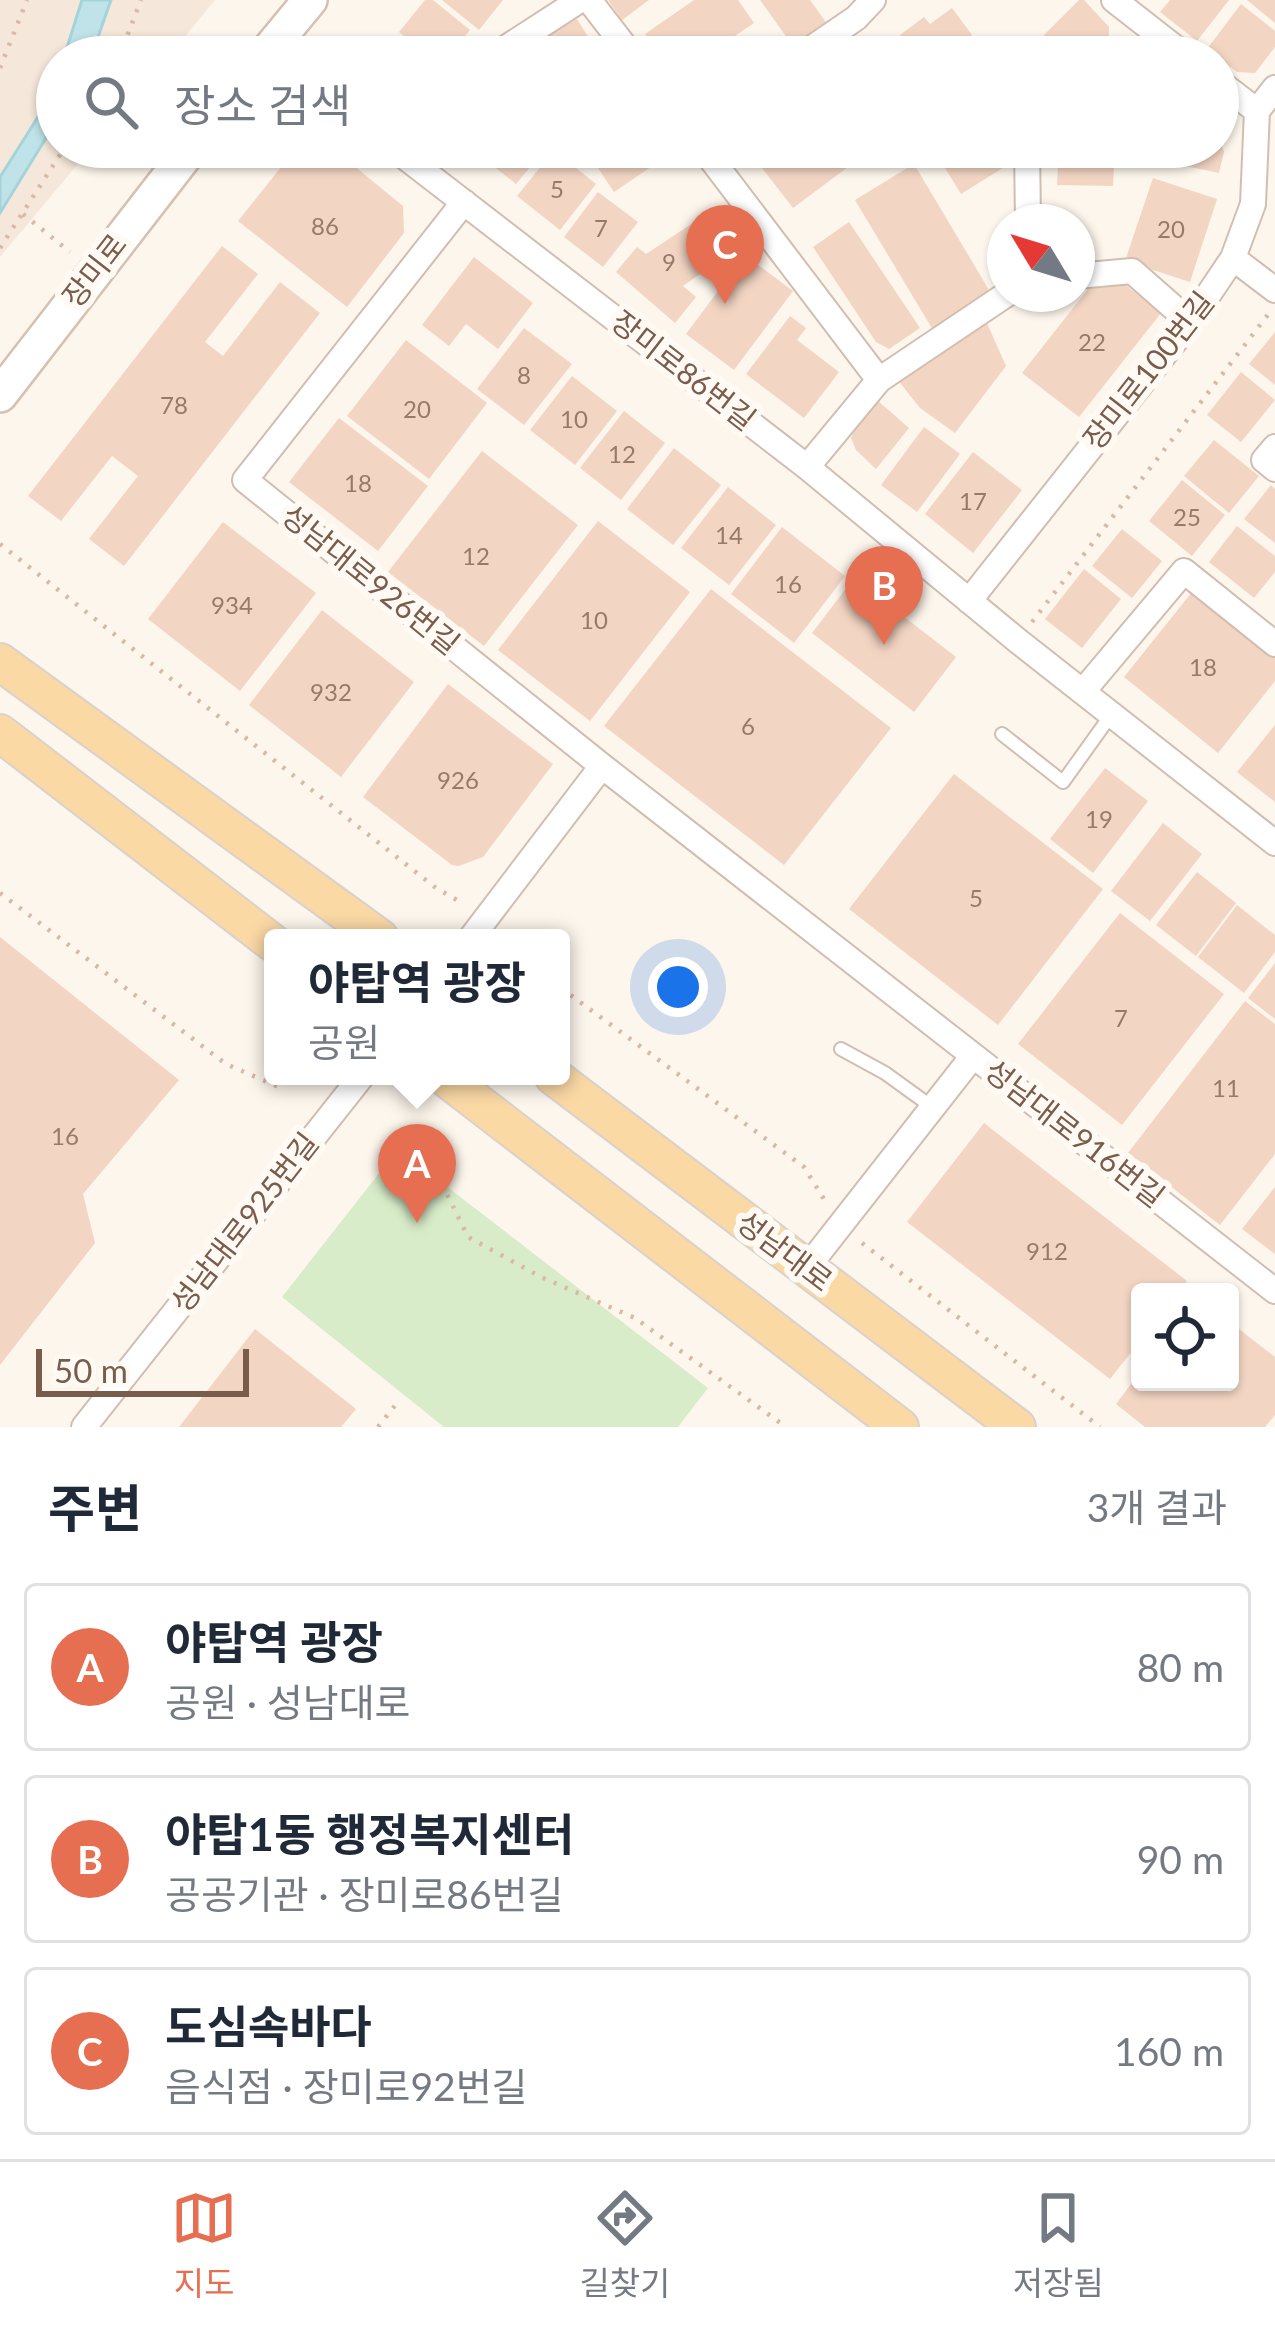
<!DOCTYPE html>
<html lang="ko">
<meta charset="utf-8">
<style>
:root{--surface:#fff;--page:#f2f2f3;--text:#1f2937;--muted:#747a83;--line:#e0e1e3;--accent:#e76f51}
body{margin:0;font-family:Lato,"Noto Sans KR",sans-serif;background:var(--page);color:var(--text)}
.controls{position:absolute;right:36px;bottom:36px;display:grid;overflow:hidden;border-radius:12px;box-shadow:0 3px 9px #0004}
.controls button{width:108px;height:108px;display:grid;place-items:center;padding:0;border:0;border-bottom:3px solid var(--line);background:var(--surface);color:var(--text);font:60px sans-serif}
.compass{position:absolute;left:987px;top:204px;width:108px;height:108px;border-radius:50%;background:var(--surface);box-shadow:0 3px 9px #0004;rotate:308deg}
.scale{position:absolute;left:36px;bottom:30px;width:213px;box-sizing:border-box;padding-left:12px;border:6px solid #7a5c4d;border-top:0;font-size:33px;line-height:42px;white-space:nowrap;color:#7a5c4d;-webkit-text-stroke:9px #fffaf3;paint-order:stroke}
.you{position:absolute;left:678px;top:987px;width:42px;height:42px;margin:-30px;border:9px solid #fff;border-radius:50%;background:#1a73e8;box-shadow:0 0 0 18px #1a73e833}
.badge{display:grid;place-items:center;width:78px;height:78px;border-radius:50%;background:var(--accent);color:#fff;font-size:39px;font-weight:700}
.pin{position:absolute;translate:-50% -99px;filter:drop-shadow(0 3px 6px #0008)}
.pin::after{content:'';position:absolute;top:63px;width:42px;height:36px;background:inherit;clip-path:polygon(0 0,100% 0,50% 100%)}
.popup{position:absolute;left:264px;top:929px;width:306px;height:156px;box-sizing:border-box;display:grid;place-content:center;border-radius:12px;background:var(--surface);filter:drop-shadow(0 3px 9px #0005);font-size:39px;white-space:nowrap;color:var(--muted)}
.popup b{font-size:45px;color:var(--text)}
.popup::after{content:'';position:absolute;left:50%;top:100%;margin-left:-24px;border:24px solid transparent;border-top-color:var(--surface)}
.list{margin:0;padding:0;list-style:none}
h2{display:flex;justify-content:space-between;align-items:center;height:156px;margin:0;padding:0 48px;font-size:51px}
h2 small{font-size:39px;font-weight:400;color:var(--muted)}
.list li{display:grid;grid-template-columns:78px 1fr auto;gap:36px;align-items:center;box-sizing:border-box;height:168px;margin:0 24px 24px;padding:0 24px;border:3px solid var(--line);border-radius:12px}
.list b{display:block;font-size:45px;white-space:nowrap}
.list p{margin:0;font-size:39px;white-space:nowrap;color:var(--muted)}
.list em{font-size:39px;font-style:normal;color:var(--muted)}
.icon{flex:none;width:66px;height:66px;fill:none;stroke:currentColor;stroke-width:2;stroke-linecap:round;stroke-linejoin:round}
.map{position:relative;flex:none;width:1275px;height:1427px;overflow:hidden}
.search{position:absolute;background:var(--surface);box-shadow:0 3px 9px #0004;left:36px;right:36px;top:36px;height:132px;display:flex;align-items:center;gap:30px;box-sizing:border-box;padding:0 42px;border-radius:66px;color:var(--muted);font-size:45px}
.sheet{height:732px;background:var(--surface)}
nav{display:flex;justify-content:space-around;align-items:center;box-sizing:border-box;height:168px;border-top:3px solid var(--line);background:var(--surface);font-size:33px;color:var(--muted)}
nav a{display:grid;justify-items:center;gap:6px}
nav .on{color:var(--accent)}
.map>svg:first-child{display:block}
</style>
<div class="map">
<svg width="1275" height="1427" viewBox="0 0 1275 1427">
<rect width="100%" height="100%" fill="#fdf6ec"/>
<path fill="#f5e8da" d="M0,0h215l-47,57h-111v90h35l-92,110z"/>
<path fill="#d8ecc9" d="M398,1149l310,239 -30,39h-234l-162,-130z"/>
<path fill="#bfe3e8" stroke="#a5d3da" stroke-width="3" d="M82,0h29l-20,57h-27z
M57,75v45l-57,93v-36l38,-60z"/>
<path fill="#f3d5c3" d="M425,0h8l37,30 -22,27h-19l-30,-25z
M442,0h61l-24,30z
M608,0h41l-27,20z
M694,0h44l16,23 -50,34h-43l-16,-23z
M760,0h50l18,25 -33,24z
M1079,0h5l25,27v30h-71l3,-19z
M1170,0h59l-32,41 -37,-29z
M1247,0h28v23z
M1241,4l34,27v16l-20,26 -18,-1 -30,-23z
M952,8l20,27 -17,12 8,10h-37l-3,-3 -7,3 -16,-22 24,-18 6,7z
M577,19l13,21 -29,17h-49z
M394,37l27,20h-42z
M1219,138l5,14 -5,21 -91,-19 2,-7h88z
M297,147h34l72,59 1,27 -57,74 -109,-86z
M482,147h65l-31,37 -39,-31z
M584,147h86l3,5 -59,40z
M752,147h82l14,20 -55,41 -45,-58z
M932,147h84l6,9 -61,38z
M1059,147h56l-2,39 -56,-1z
M554,150l42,34 -36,46 -43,-34z
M914,164l78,131 -59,35 -78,-130z
M1153,178l64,21 -27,83 -65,-21z
M598,192l40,30 -35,45 -39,-30z
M711,211l26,37 -54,38 13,11 -21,26 -59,-51 21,-25 9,7z
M849,222l71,106 -31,21 -13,-7 -63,-95z
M222,246l36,28 -53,68 18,14 57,-74 40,31 -196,253 -35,-27 49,-63 -26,-20 -51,65 -33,-25z
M745,255l48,36 -59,79 -48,-36z
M474,257l59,46 -35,46 -32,-25 -17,22 -27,-21z
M1123,283l38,30 -82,104 -57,-44 66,-84z
M790,316l16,12 -9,12 42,32 -35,46 -58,-44z
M986,321l20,45 -51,67 -35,-25 -23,-29z
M524,328l48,36 -48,61 -47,-36z
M1275,332v53l-26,-21z
M406,340l81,63 -58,76 -82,-63z
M1241,372l34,28 -34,42 -34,-27z
M572,376l45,35 -42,54 -45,-35z
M878,401l31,27 -33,41 -20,-19 -5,-12 4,-9z
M624,411l41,32 -44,57 -41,-32z
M339,418l89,68 -50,65 -89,-69z
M924,427l36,27 -43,58 -36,-27z
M1214,440l45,36 -30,37 -45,-37z
M674,448l47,37 -48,60 -46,-36z
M482,451l96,74 -94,121 -96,-74z
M973,452l49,38 -49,63 -48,-39z
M1182,480l43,35 -33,41 -43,-35z
M1271,485l4,4v54l-31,-24z
M728,487l48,38 -47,60 -48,-37z
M598,521l92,71 -100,129 -92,-71z
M223,522l93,71 -76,98 -92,-72z
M1237,526l38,30v16l-21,26 -45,-36z
M782,527l63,49 -51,67 -63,-49z
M1122,529l40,32 -30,37 -40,-32z
M1084,569l37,30 -39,49 -37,-29z
M854,578l102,79 -42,55 -102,-79z
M711,589l180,139 -107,137 -180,-139z
M1192,592l83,66v23l-57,72 -94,-76z
M322,610l92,72 -73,95 -92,-72z
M448,684l105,80 -70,93 -24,9 -7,-1 -89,-68z
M1275,725v77l-38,-30z
M1105,768l43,33 -55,72 -43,-34z
M954,774l149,115 -105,136 -149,-116z
M1163,823l39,31 -52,67 -39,-30z
M1197,872l39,31 -40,53 -40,-31z
M1237,905l38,30v17l-31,41 -46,-36z
M1120,913l104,81 -102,131 -104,-81z
M0,937l179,143 -96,114 12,49 -95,122z
M1275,963v56l-27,-21z
M1245,1001l30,23v130l-55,71 -92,-72z
M984,1123l203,158 -9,11h-38v49l-30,38 -203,-157z
M1275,1187v67l-33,-25z
M1230,1322l45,35v58l-10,12h-120l-29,-23 24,-32v10h90z
M255,1329l101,80 -15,18h-162z"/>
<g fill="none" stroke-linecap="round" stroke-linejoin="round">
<g stroke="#d1beb0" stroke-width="16">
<path id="lane" d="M1002,734l61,48 48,-67
M841,1049l44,24 47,34"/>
</g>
<g stroke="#d1beb0" stroke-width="28">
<path id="street" d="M589,0l44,57
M1114,0l73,57
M495,55l85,-55
M799,57l57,-39 17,-18
M1218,81l39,30
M392,147l415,320 211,174 257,202
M702,147l177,233 -72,87
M1027,147l1,75
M464,202l-219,278 357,286 673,525
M1233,258l42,32
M1077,276l55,-5 58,51
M879,380l128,-86
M1275,447l-11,13 11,9
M969,601l221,-279 43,-64 20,-54 4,-93 18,-23
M1084,690l100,-119 91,73
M471,938l131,-172
M806,1269l167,-213
M84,1427l278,-351"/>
</g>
<g stroke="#d6c0b0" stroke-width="38">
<path id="secondary" d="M263,57l47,-57
M0,395l192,-248"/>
</g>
<g stroke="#dad1cd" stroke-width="40">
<path id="primary" d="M0,662l380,276
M0,733l273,210
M443,1076l457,351
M553,1076l464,351"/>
</g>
<path stroke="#d9b8a5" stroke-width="4.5" stroke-dasharray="3 9" stroke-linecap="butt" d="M119,57l22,-57
M0,68l27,-68
M23,214l47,38
M0,248l65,-101
M0,544l436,344 28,16
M1032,622l238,-310
M0,893l226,171 53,23
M561,988l243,179 23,37
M421,1141l47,96 73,40 94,41 151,109
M862,1243l238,184
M378,1427l22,-28"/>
<use href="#lane" stroke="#fff" stroke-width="12"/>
<use href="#street" stroke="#fff" stroke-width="24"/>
<use href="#secondary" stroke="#fff" stroke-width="33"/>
<use href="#primary" stroke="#fbd9a5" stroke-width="36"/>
</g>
<g text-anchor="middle" stroke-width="12" stroke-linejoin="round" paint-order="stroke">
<g font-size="24" fill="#987a6a">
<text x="557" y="198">5</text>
<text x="325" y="235">86</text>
<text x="601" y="237">7</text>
<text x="1171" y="238">20</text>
<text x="669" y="271">9</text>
<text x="1092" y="351">22</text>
<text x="524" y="384">8</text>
<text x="174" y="414">78</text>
<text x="417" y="418">20</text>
<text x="574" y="428">10</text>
<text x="622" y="463">12</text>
<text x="358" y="492">18</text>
<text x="973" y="510">17</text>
<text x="1187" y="526">25</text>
<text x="729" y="544">14</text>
<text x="476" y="565">12</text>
<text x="788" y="593">16</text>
<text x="232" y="614">934</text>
<text x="594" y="629">10</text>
<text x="1203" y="676">18</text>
<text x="331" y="701">932</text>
<text x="748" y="735">6</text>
<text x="458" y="789">926</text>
<text x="1099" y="828">19</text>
<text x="976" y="907">5</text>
<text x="1121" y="1027">7</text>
<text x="1226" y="1097">11</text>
<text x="65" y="1145">16</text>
<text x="1047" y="1260">912</text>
</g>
<g font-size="30" fill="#7a5c4d" stroke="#fffaf3">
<text transform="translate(95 271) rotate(-52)" y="10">장미로</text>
<text transform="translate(683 371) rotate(38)" y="10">장미로86번길</text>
<text transform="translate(1149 371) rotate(-52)" y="10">장미로100번길</text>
<text transform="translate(370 580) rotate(39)" y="10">성남대로926번길</text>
<text transform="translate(1074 1134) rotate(38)" y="10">성남대로916번길</text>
<text transform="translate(245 1223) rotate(-52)" y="10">성남대로925번길</text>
<text transform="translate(784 1252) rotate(37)" y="10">성남대로</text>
</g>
</g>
</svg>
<div class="controls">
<button><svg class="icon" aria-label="locate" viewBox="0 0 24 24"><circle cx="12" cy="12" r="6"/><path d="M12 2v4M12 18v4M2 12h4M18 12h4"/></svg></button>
</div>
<svg class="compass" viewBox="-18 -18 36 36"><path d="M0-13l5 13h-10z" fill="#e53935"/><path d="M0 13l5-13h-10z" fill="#747a83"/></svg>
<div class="scale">50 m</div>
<div class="you"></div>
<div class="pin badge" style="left:417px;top:1223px">A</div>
<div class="popup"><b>야탑역 광장</b>공원</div>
<div class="pin badge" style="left:884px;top:645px">B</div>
<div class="pin badge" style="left:725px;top:304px">C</div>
<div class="search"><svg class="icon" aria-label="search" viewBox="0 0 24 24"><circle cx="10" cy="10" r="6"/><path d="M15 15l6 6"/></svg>장소 검색</div>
</div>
<section class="sheet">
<h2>주변<small>3개 결과</small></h2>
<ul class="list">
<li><span class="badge">A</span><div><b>야탑역 광장</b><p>공원 · 성남대로</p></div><em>80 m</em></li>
<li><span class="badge">B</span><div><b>야탑1동 행정복지센터</b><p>공공기관 · 장미로86번길</p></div><em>90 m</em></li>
<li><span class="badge">C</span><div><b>도심속바다</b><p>음식점 · 장미로92번길</p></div><em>160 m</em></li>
</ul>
</section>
<nav>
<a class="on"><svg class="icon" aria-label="map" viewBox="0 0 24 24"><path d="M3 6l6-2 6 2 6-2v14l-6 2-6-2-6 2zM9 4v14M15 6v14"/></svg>지도</a>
<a><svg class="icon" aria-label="directions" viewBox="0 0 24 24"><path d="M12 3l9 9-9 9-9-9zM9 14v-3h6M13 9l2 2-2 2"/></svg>길찾기</a>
<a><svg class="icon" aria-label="saved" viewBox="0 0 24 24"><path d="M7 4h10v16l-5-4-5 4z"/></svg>저장됨</a>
</nav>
